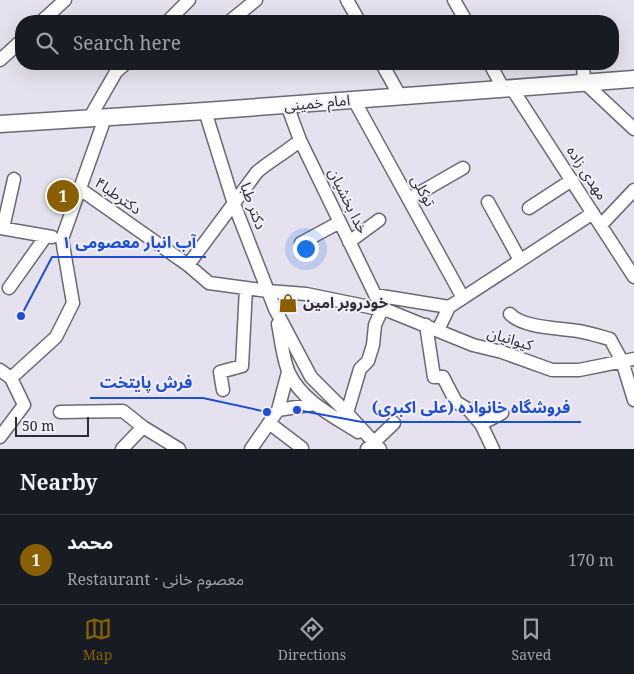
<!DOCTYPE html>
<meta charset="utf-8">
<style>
:root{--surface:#171b24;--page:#242831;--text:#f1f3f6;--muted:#9ea1a6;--line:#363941;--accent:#895f00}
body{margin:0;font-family:"Noto Serif","Noto Sans Arabic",serif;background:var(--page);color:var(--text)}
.scale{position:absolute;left:15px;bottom:12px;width:74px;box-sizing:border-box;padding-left:5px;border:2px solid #2d2c30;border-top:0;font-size:14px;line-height:18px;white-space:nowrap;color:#2d2c30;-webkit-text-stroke:4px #f3eefb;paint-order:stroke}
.you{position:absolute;left:305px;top:248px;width:18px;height:18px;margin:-12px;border:4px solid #fff;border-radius:50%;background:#1a73e8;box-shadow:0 0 0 8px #1a73e833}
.badge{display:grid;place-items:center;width:32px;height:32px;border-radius:50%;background:var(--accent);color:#fff;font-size:16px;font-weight:700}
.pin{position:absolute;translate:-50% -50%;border:2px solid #fff;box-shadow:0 1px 5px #0006}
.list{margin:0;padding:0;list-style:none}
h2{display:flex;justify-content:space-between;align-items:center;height:65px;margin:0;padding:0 20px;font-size:21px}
h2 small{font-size:16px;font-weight:400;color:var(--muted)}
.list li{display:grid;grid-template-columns:32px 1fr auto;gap:15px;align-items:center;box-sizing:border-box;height:90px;padding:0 20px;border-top:1px solid var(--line)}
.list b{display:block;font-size:19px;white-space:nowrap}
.list p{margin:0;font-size:16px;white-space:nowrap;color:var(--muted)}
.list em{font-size:16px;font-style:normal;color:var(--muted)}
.icon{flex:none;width:28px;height:28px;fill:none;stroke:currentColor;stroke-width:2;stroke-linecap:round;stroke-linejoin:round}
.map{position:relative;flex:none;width:634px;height:449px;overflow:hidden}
.search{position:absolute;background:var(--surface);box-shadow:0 5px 20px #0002;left:15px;right:15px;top:15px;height:55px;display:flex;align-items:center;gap:12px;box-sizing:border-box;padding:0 18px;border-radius:20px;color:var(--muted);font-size:19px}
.sheet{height:155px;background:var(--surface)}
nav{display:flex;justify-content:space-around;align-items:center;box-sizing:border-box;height:70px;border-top:1px solid var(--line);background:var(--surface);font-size:14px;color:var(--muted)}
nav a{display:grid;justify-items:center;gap:2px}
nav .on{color:var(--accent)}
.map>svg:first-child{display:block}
</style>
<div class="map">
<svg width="634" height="449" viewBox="0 0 634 449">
<rect width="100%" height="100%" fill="#e5e1ee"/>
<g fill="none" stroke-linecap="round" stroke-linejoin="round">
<g stroke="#6c6873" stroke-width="15">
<path id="minor" d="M347,0l12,21
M454,0l12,21
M42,21l23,-21
M168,21l21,-21
M230,21l26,-21
M0,60l21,-19
M382,64l18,32
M490,64l13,24
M583,64l1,18 50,47
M511,87l123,190
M354,100l109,198
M287,105l13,35 82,169
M205,111l29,93 41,105 36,68 36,36 33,36
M89,119l27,-47 9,-8
M80,189l108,76 21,18 59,8 38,3 83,17 84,34 29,7 50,18h27l55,-11
M409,199l54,-31
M488,202l32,58
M529,208l43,-28
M601,225l33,-35
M0,228l52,9
M3,228l11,-49
M349,242l30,-22
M301,243l39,-21
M188,265l69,-93c14,-12 30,-20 43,-32
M9,288l37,-52
M375,295l74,12
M510,314c13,14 49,14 68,17 11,2 21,5 32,8l12,22 12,39
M278,324c3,15 5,36 11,49 13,28 44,43 69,59
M426,325l8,52h9l13,25 13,8 12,14 12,25
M438,330l11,-23 144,-94
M0,370l11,8 13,27 -24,32
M11,378l45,-41 17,-34 -11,-64 43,-121
M223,390l-3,-18 22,-6 4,-78
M278,410l37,-6
M60,412l63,-1 20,16
M347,413l13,-44 8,-8 5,-16 2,-20 7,-16
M269,423l33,25
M481,424l21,-11
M122,449l21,-22 36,22
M251,449l27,-39 10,-38
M367,449l27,-26"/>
</g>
<g stroke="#6c6873" stroke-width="19">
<path id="major" d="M0,124l205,-13 429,-32"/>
</g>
<use href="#minor" stroke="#fff" stroke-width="12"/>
<use href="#major" stroke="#fff" stroke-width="16"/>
</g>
<defs>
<g id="shop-bare" transform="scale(1.5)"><path d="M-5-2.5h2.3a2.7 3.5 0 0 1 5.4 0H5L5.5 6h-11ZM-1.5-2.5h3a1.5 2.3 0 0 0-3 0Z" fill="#895f00" stroke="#f3eefb" stroke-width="2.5" paint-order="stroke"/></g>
</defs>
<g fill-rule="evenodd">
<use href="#shop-bare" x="288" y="303"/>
</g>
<g text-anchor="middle" stroke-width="4" stroke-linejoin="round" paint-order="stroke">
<g font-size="15" fill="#2d2c30" stroke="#f3eefb">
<text transform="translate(317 103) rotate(-5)" y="5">امام خمینی</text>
<text transform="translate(587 173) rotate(57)" y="5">مهدی زاده</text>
<text transform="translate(423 191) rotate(61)" y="5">توکلی</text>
<text transform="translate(118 196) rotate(35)" y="5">دکترطبا۴</text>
<text transform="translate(348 201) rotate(64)" y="5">خدا بخشیان</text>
<text transform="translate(253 206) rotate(70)" y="5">دکتر طبا</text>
<text transform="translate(510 339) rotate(17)" y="5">کیوانیان</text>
</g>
<g font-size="15" font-weight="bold" fill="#2d2c30" stroke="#f3eefb" text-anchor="start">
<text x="303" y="308">خودروبر امین</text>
</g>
</g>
<path fill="none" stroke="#1d4ed8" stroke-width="2" d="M21 316L52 257H206M267 412L203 398H90M297 410L362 422H581"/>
<g fill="#1d4ed8" stroke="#f3eefb" stroke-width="2">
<circle cx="21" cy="316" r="5"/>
<circle cx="267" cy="412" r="5"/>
<circle cx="297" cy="410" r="5"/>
</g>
<g font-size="16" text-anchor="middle" font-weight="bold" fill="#1d4ed8" stroke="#f3eefb" stroke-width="4" stroke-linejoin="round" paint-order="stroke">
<text x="129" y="248">آب انبار معصومی ۱</text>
<text x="146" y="388">فرش پایتخت</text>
<text x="471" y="413">فروشگاه خانواده (علی اکبری)</text>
</g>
</svg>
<div class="scale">50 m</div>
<div class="you"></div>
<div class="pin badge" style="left:63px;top:196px">1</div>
<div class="search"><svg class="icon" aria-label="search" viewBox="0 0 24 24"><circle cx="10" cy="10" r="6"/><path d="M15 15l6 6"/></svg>Search here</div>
</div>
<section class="sheet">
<h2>Nearby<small></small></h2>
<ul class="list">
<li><span class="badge">1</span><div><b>محمد</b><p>Restaurant · معصوم خانی</p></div><em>170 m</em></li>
</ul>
</section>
<nav>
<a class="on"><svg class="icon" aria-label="map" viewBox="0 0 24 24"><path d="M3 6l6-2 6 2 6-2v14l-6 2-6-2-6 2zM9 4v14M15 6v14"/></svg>Map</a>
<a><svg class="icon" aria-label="directions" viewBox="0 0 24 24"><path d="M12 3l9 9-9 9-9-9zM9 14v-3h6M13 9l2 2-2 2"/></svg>Directions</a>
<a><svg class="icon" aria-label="saved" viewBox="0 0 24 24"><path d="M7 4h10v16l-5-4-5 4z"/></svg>Saved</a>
</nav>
